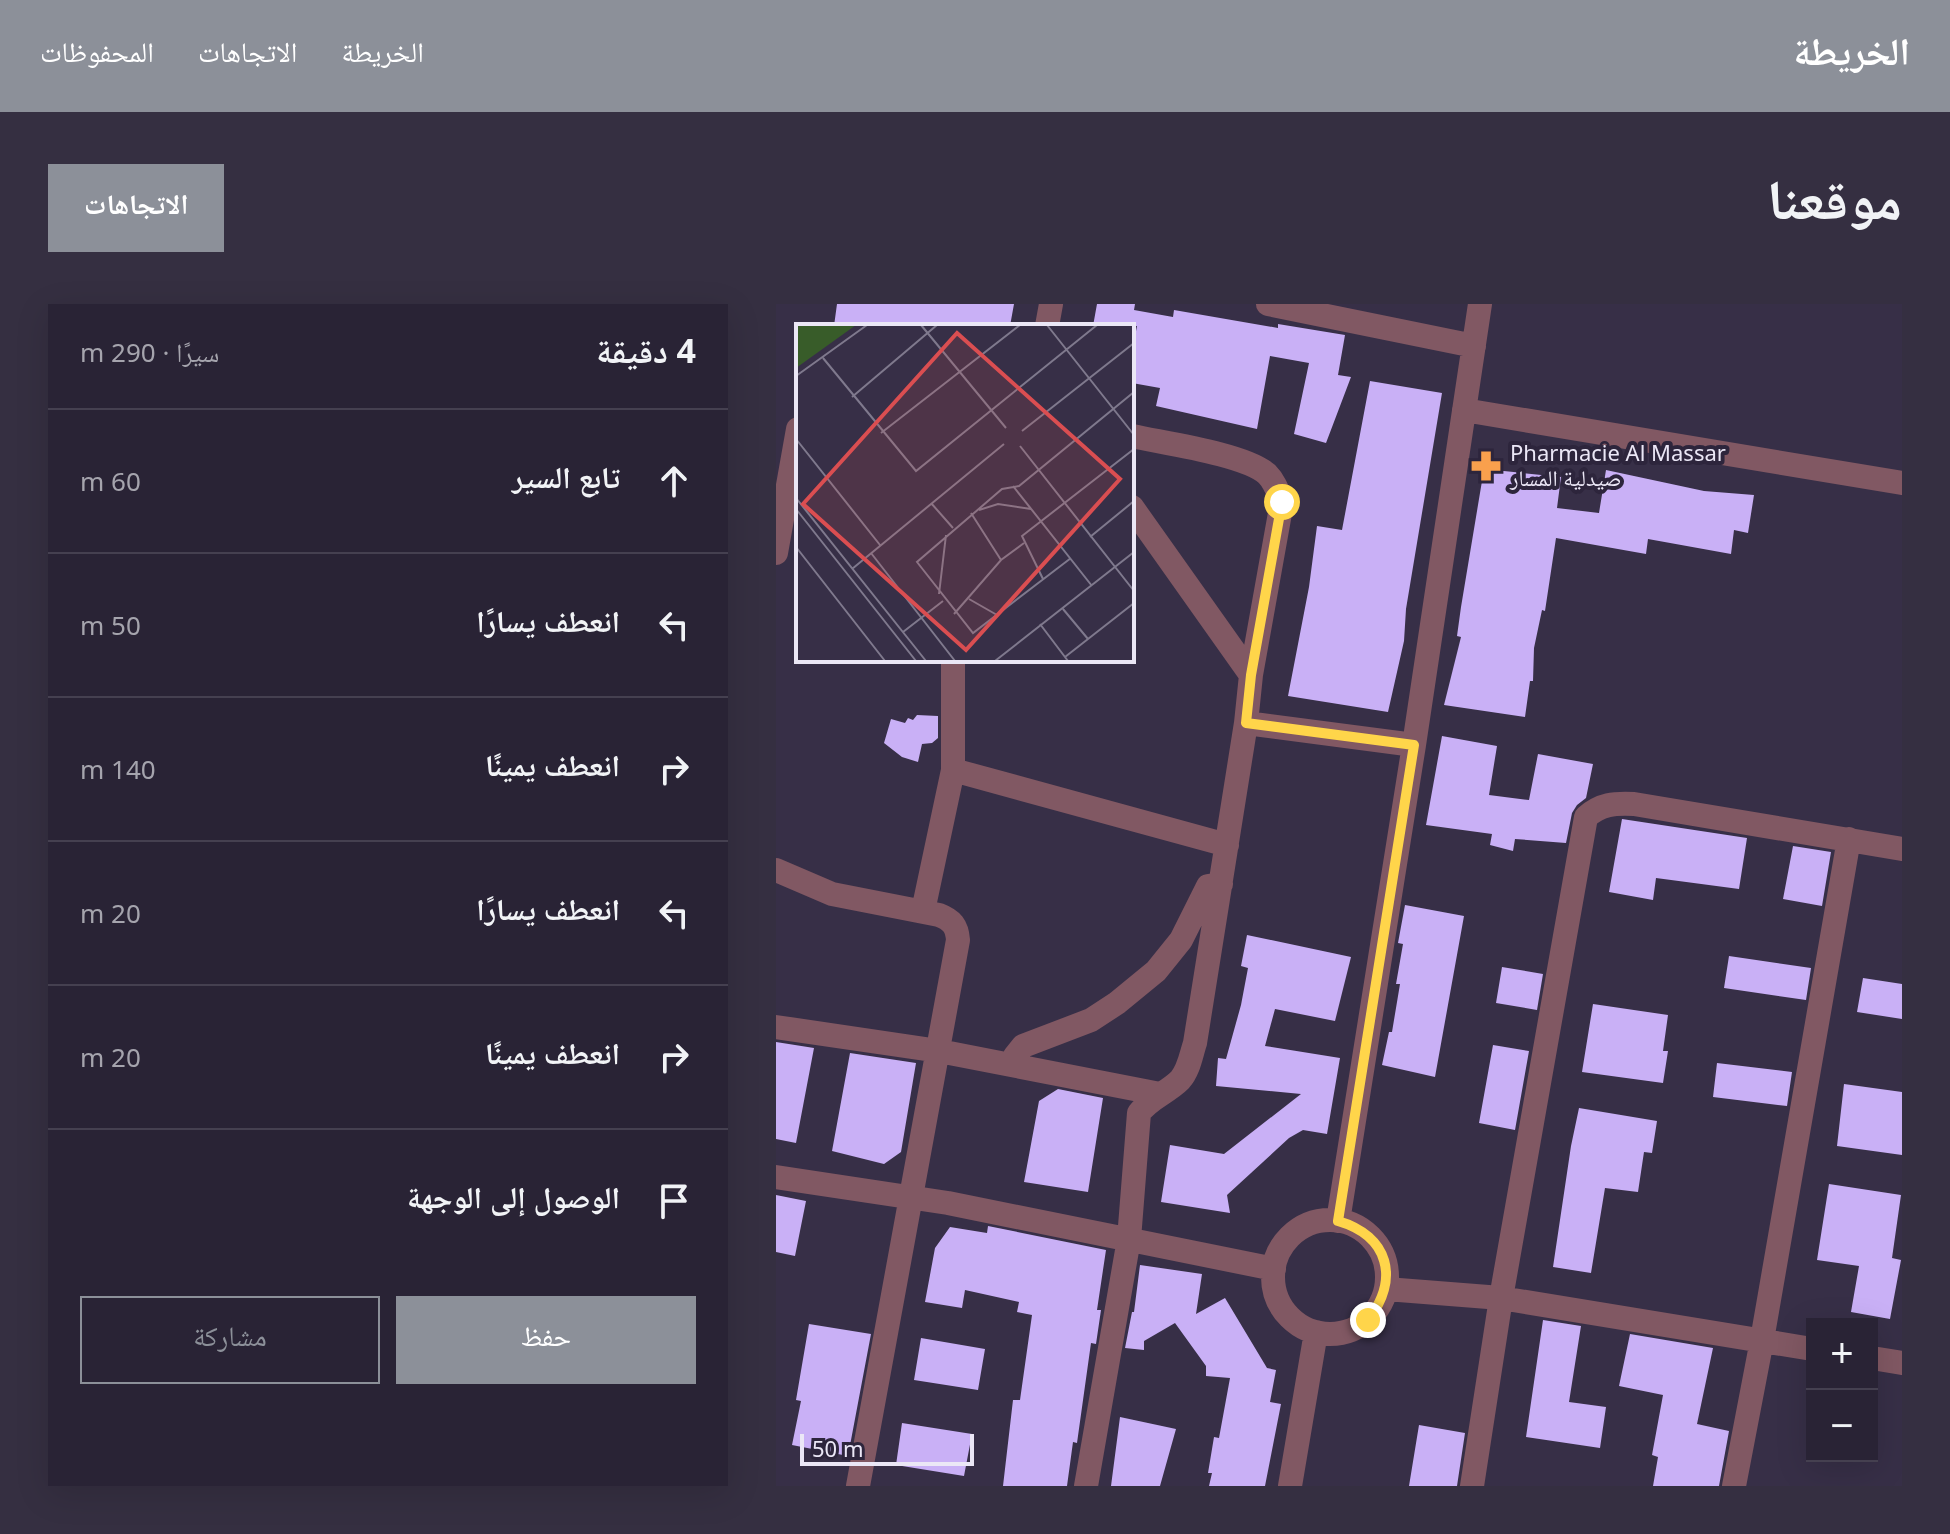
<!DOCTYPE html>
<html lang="ar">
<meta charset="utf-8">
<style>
:root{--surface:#292335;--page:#352f41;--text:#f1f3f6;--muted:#a5a4ad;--line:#454050;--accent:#8c9099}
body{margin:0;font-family:"Noto Sans","Noto Naskh Arabic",sans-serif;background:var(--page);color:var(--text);direction:rtl}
.controls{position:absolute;right:24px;bottom:24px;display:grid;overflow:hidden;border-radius:0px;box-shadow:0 8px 32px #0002}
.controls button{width:72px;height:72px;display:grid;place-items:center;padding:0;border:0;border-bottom:2px solid var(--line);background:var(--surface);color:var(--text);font:40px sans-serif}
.scale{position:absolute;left:24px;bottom:20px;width:174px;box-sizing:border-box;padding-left:8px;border:4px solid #ebe7f6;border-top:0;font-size:22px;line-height:28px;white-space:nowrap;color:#ebe7f6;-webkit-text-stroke:6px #2d253c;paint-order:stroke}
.stop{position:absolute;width:24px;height:24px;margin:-18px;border:6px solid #ffd54a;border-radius:50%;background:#fff}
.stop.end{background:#ffd54a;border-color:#fff;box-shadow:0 2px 8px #0008}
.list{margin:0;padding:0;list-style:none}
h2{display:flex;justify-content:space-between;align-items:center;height:104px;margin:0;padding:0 32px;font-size:34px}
h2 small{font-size:26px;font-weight:400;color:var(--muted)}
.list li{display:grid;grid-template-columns:52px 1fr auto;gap:24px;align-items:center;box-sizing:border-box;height:144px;padding:0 32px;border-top:2px solid var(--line)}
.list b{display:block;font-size:30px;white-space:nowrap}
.list em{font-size:26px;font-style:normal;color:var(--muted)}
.actions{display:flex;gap:16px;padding:24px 32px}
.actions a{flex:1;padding:18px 0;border:2px solid var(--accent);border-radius:0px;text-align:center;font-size:28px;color:var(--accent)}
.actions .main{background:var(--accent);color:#fff}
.icon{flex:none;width:44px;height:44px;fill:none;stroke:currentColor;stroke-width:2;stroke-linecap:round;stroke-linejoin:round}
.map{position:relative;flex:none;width:1126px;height:1182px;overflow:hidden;direction:ltr;border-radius:0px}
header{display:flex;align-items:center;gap:48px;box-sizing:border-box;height:112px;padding:0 40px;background:var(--accent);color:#fff}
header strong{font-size:38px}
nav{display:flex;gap:44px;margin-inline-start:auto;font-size:28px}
.intro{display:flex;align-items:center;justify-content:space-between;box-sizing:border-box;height:192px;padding:0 48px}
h1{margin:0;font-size:56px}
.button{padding:20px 36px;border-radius:0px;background:var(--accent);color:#fff;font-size:28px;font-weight:700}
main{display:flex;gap:48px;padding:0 48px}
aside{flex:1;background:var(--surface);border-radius:0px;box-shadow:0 8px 32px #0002}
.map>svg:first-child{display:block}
</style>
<header>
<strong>الخريطة</strong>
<nav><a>الخريطة</a><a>الاتجاهات</a><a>المحفوظات</a></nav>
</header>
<div class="intro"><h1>موقعنا</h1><a class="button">الاتجاهات</a></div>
<main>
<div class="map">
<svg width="1126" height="1182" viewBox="0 0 1126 1182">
<rect width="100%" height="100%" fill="#372f47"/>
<path fill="#c9b0f6" d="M61,0h177l-4,22h-176z
M321,0h38l-1,6 39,7 1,-7 104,18v-4l67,11 -7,40 13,2 -25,66 -32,-9 15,-71 -39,-7 -13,73 -101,-23 4,-18 -28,-5v-31l5,-26h-44z
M594,77l72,12 -36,216 -2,32 -16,71 -100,-16 21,-109 8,-61 25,4z
M708,165l77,8 -4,31 42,5 7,-43 98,21 50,4 -6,38 -14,-3 -3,24 -83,-15 -2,15 -90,-16 -11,73 -3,-1 -8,38 -1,33h-3l-5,36 -81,-12 17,-68 -4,-1 4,-29z
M141,411l21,1v22l-6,5 -10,1 -4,18 -16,-5 -18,-14 7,-24 14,4 3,-5 5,2z
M666,432l55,10 -8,49 40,5 9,-46 55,10 -7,34 -9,7 -5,8 -6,30 -51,-4 -2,12 -23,-6 2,-11 -66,-9z
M846,515l125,19 -8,51 -83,-11 -3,22 -44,-8z
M1017,542l38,6 -9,54 -39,-7z
M629,601l59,11 -29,161 -53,-12 7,-33h3l8,-48h-4l7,-40 -5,-1z
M471,631l104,22 -16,64 -60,-12 -10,37 75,12 -13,76 -24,-4 -14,8 -62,57 3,18 -69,-11 9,-57 54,9 77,-60 -85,-8 2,-28 8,1 15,-54 7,-37 -7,-2z
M953,652l82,12 -5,32 -82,-12z
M726,663l41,7 -6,36 -41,-7z
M1087,674l39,6v35l-45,-7z
M817,700l75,11 -5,36h5l-5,32 -81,-11z
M0,738l38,6 -18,95 -20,-4z
M717,741l36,6 -14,79 -36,-7z
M74,749l66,10 -15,89 -17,12 -52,-13z
M941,759l75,9 -5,34 -74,-9z
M1068,780l58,8v63l-65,-9z
M282,785l45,9 -15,94 -64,-10 15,-81z
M803,804l78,13 -5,32 -8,-1 -6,40 -33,-4 -14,85 -38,-6 18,-121z
M1053,880l72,11 -9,63 9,2 -11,59 -39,-7 8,-46 -42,-6z
M0,891l30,6 -11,55 -19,-4z
M212,922l118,24 -9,60h4l-5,34 -5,-1 -14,100 -4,-1 -6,44h-64l10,-86h7l12,-85 -15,-3 2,-10 -54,-12 -3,18 -37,-6 10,-54 15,-21 37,6z
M364,961l62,9 -6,40 29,-16 42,70 9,2 -6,32 11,2 -16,82h-56l3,-13h-4l6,-36 5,1 11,-60 -24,-2v-10l-31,-43 -31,18v9l-19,-2 7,-36h2z
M767,1016l38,6 -12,76 37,5 -6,41 -74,-11z
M33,1020l62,10 -23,122 -56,-11 9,-44 -5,-1z
M854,1030l83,14 -16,76 32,7 -10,55h-66l5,-29 -6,-2 11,-60 -44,-9z
M145,1034l64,11 -7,41 -64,-10z
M344,1113l56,12 -16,57h-49z
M126,1119l70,11 -8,42 -68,-11z
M643,1121l46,8 -8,53h-48z"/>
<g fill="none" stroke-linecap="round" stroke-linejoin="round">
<path stroke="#815863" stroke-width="24" d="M492,0l206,42
M271,22l4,-22
M688,106l438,73
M356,203l119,168
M0,249l22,-124
M470,419l168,22
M177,466l274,75
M0,566l56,24 107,21c13,5 18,11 19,25l-100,546
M147,607l30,-141v-110
M0,723l163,24 221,43
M237,761l2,-9 8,-10 68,-26 26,-17 39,-32 25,-31 27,-54 13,-2
M0,873l172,26 326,66
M497 973a57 57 0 1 1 114 0a57 57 0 1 1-114 0Z
M562,917l76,-476 66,-441
M610,985l115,9 311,51
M1096,1054l30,5
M310,1182l43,-247 10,-126c11,-15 28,-20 41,-33 9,-10 11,-25 15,-37l51,-320 5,-48 31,-173c-4,-10 -7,-20 -15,-28 -22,-20 -104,-31 -135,-38
M514,1182l26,-154
M696,1182l29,-188 85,-481c15,-13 28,-14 48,-13l268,45
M958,1182l28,-146 87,-501"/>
</g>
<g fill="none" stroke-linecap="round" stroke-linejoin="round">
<path stroke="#ffd54a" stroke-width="10" d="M506,198l-31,173 -5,48 168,22 -76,476c51,15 62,58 30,99"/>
</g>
<defs>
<g id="pharmacy-bare" transform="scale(2.4)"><path d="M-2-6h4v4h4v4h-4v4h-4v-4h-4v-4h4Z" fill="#f9a04d" stroke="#2d253c" stroke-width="2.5" paint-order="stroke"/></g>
</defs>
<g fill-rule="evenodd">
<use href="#pharmacy-bare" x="710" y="162"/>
</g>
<g text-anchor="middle" stroke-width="8" stroke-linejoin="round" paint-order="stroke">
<g font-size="22" fill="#ebe7f6" stroke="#2d253c" text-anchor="start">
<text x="734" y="157">Pharmacie Al Massar<tspan x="734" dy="25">صيدلية المسار</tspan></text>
</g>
</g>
<g transform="translate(20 20)">
<rect width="338" height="338" fill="#372f47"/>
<path d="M0,1h60l-60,43z" fill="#385c29"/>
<path fill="none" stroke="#7f798d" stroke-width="2" d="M125,1l85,103M251,1l87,110M27,34l93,113 181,-146M0,52l71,-51M56,73l85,-72M226,107l112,-88M85,109l139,-108M0,115l84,106M224,122l114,145M217,162l79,100M0,174l130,163M135,179l22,25M0,185l120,152M183,186l19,-6 33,5M175,189l30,47M294,213l44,-36M0,223l89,114M75,229l84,108M275,234l-98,75 -56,-71 85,-73 17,-3 115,-94M56,245l152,-125M247,255l-21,-43 112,-87M143,270l7,-59M173,275l28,16M267,285l25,30M158,290l47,-54 23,-17M244,300l28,37M107,308l40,-31M269,333l69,-54M199,337l139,-109"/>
<path fill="#da4e51" fill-opacity="0.15" stroke="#da4e51" stroke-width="4" d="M161,9l163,146 -154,171 -163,-146z"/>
<rect width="338" height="338" fill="none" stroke="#ebe7f6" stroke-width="4"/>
</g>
</svg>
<div class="controls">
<button>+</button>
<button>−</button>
</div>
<div class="scale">50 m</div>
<div class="stop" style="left:506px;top:198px"></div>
<div class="stop end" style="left:592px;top:1016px"></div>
</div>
<aside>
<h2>4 دقيقة<small>سيرًا · 290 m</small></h2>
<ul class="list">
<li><svg class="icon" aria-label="ahead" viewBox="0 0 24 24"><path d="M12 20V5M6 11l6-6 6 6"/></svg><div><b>تابع السير</b></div><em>60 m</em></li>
<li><svg class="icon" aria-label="left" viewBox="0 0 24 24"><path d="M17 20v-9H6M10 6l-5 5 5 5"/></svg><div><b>انعطف يسارًا</b></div><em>50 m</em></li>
<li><svg class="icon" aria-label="right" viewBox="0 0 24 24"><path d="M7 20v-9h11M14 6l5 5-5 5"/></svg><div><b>انعطف يمينًا</b></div><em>140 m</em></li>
<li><svg class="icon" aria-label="left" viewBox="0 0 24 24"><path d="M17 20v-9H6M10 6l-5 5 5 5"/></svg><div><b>انعطف يسارًا</b></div><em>20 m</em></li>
<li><svg class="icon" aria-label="right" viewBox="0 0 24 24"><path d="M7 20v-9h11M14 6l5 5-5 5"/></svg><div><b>انعطف يمينًا</b></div><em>20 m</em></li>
<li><svg class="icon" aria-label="arrive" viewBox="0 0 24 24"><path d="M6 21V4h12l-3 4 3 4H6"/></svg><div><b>الوصول إلى الوجهة</b></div></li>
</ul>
<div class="actions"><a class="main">حفظ</a><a>مشاركة</a></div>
</aside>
</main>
